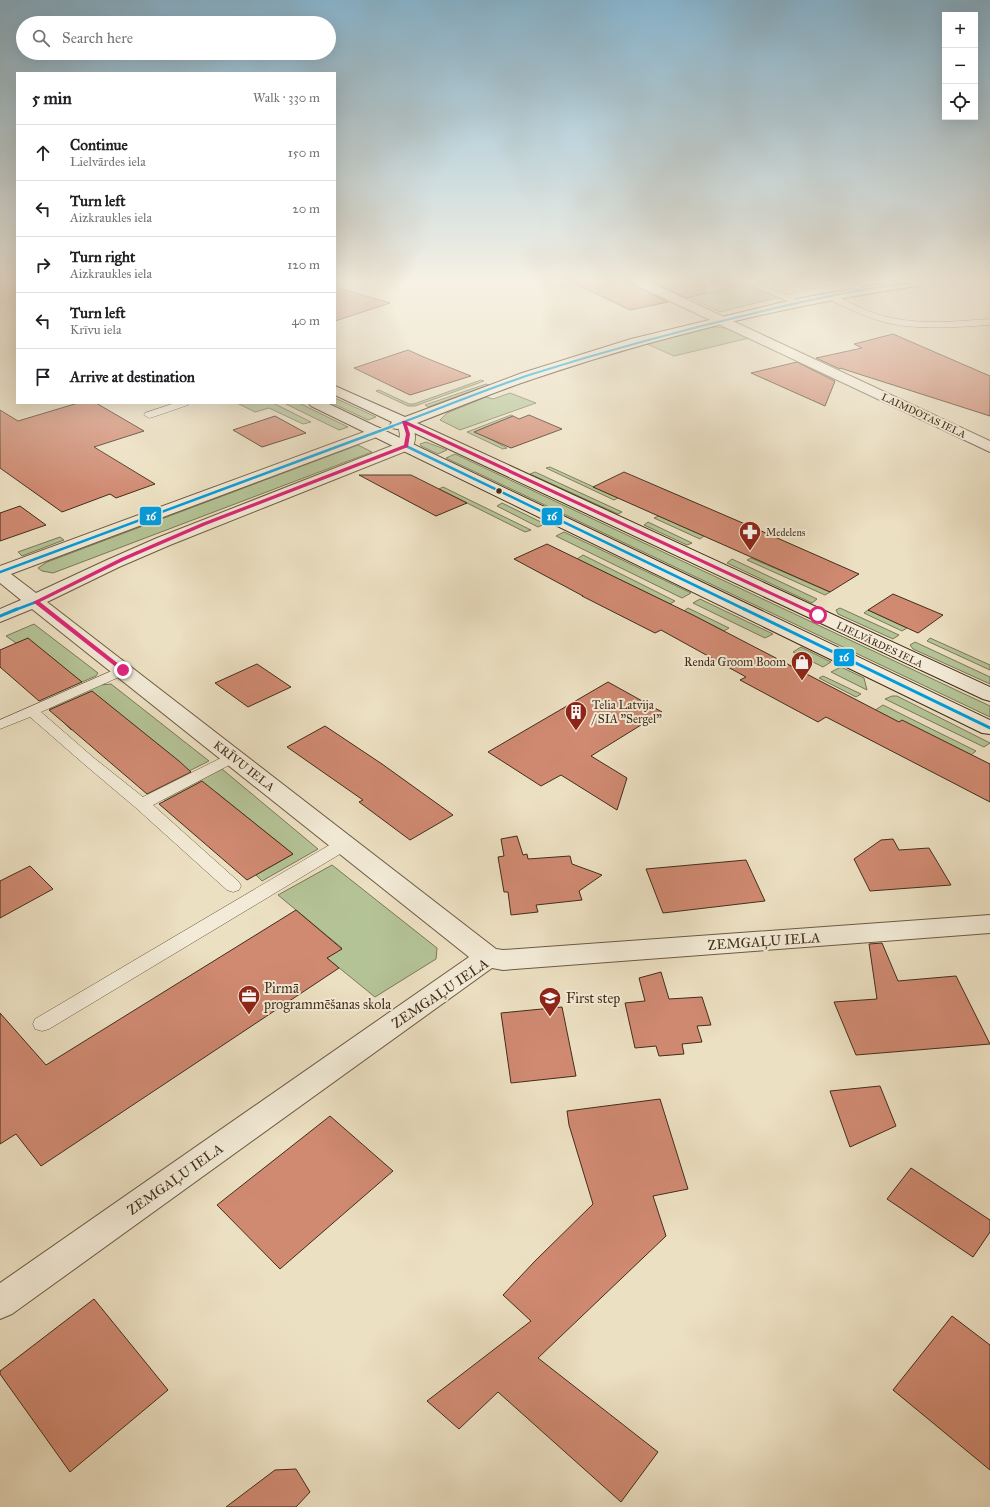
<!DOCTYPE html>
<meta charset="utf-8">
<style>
:root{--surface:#fff;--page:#f6f6f6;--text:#202124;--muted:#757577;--line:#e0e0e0}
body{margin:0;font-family:"IM FELL Great Primer",serif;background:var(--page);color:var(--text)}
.controls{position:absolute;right:12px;top:12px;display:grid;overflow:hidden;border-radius:0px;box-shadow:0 4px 16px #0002}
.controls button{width:36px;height:36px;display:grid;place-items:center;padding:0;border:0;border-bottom:1px solid var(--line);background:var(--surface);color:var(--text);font:20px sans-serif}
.stop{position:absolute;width:12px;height:12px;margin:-9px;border:3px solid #db2777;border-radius:50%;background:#fff}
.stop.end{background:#db2777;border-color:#fff;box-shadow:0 1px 4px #0008}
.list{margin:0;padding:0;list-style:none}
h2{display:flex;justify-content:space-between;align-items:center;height:52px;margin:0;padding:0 16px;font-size:17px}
h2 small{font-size:13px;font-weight:400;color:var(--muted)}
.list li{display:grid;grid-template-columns:26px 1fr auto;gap:12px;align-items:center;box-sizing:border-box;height:56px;padding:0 16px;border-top:1px solid var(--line)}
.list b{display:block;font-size:15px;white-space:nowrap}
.list p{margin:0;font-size:13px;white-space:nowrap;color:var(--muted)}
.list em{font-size:13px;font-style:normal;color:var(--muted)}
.icon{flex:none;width:22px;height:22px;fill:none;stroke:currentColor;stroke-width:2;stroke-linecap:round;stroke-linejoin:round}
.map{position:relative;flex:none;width:990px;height:1507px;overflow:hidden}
.search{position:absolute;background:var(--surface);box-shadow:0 4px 16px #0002;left:16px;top:16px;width:320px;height:44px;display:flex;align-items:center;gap:10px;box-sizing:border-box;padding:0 14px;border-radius:22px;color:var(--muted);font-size:15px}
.panel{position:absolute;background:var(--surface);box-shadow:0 4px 16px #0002;left:16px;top:72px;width:320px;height:332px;border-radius:0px}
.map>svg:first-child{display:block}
</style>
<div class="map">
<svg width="990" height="1507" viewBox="0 0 990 1507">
<rect width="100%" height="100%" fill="#ece0c2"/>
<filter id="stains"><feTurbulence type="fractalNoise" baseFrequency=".005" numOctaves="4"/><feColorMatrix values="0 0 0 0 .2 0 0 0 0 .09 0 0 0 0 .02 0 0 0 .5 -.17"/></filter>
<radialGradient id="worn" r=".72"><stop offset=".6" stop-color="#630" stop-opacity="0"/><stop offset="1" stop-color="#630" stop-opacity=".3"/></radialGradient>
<path fill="#b4c396" stroke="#7b7858" d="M657,282h24l25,11 32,-7 -9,-4h14l37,15 -60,15z
M714,327l12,1 23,10 -75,18 -27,-12z
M481,380l3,1 -69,25h-7l-32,-15 3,-1 30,14h5z
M486,384l3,1 -61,22 -3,-2z
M510,393l26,10 -76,27 -20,-10 7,-7 39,-16 7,2z
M335,398l41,19 -8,3 -36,-17h3z
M237,403h36l38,19 -8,2 -34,-16 -14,4z
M284,403h15l49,24 -9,3z
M511,415l2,1 -34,14 -2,2 30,16 -4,1 -36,-17z
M426,442l21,8 -9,4 -17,-8 -1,-2z
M358,445l14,7 -319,121 -11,-2 -4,-3 9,-6z
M455,454l535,252v11l-544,-259z
M550,467l68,31 -4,2 -68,-32z
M535,472l87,40 -4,2 -88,-40z
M443,487l88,43 -6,2 -86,-43z
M502,503l43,21 -7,3 -41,-21z
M659,516l45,20 -4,3 -46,-21z
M648,522l44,21 -5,2 -43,-20z
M564,532l127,61 -9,5 -126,-62z
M60,537l4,3 -42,16 -4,-4z
M583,555l92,46 -5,3 -93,-45z
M751,558l79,34 -5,3 -78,-35z
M732,559l85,40 -5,4 -85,-40z
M700,599l73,35 -8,4 -72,-35z
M688,608l41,20 -5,3 -40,-20z
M840,608l59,27 -6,4 -55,-25 -2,-4z
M868,610l39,18 -5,3 -38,-18z
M34,624l64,49 -2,3 -14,6 -54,-43 -12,4 -10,-7z
M930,638l60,27v5l-63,-29z
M915,642l75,35v7l-77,-35 -3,-4z
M801,647l30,15 -8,5 -30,-15z
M841,667l23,11 3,12 -36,-18z
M823,676l38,18 -5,3 -37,-19z
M111,684l98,77 -62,31 31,-31 -63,-51 -44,20 -21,-22 50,-23z
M892,696h5l93,47 -6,4 -99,-48z
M883,705l93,46 -5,4 -98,-14 -25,-13z
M222,769l96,80 -56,32 -6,-6 37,-21 -76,-61 -36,19 -18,-13z
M332,865l105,83 -1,11 -61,38 -48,-39 15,-10 -64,-53z"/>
<path fill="#d08a72" stroke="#422d19" d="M572,282h61l2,4 33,16 -38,8z
M652,282h53l1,11 -20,5z
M335,287l55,16 -55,18z
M893,334l97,42v40l-150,-48v1l-24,-11 46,-10 -8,-4z
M408,350l18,8 45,18 -61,19 -56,-27z
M797,362l38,19 -10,25 -74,-33z
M78,403h18l48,28 -50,16 61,37 -39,14 -6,-4 -48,18 -62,-44v-58l18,11z
M529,415l33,14 -51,19 -37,-16 39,-16 6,3z
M275,416l31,17 -44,14 -29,-17z
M624,472l135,58 100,44 -29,18 -237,-105z
M359,475h52l56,28 -31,13z
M20,506l26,19 -46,16v-28z
M547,544l146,71 206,107 3,-2 88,44v38l-164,-85 -8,5 -78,-42 6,-3 -85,-47 -6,3 -73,-37h1l-69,-37z
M893,594l50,21 -25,18 -50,-23z
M28,638l54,44 -43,19 -39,-34v-17z
M257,664l34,23 -43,20 -33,-24z
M608,682l54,30 -71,44 36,22 -10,32 -56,-35 -20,11 -53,-34z
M92,691l87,70 12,11 -44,22 -98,-84z
M325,726l57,38 71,51 -43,25 -51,-38 4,-2 -76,-53z
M202,781l91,73 -46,26 -88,-76z
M517,836l6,19 4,-1 1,5 42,-3 2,8 30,11 -23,16 3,9 -46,5 2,7 -27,3 -3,-23h-4l-6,-35 6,-1 -3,-17z
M893,839l6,11 30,-2 22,37 -81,6 -16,-32 27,-19z
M746,860l19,41 -102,12 -17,-44z
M30,866l23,23 -53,29v-37z
M296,910l46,39 -15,9 12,10 -298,198 -25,-32 -16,10v-131l46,52z
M882,943l16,38 58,-5 34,68 -134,11 -22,-53 43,-3 -8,-55z
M661,972l8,27 33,-2 9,28 -14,1 5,16 -20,2 2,10 -25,2 -3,-10 -21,2 -10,-45 20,-2 -6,-23z
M562,1007l14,69 -65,7 -10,-70z
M880,1086l16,40 -46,21 -20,-56z
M660,1099l28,90 -35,7 13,40 -128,122 120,94 -37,50 -123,-110 -39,37 -32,-28 104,-80 -28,-26 32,-34 58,-57 -24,-79 -2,-14z
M330,1116l63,55 -113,98 -63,-64z
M911,1168l79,52v12l-17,25 -86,-58z
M94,1299l74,91 -98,82 -70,-98v-3z
M952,1316l38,29v125l-97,-80z
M296,1469l14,23 -14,15h-70l49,-37z"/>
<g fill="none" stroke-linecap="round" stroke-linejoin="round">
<g stroke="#6c5a43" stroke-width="1">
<path id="lane" d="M744,282h10l32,13 45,-10 -6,-3h11l7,4 -1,2 -49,11 5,3 -4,2z
M843,282h10l13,8 -1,2h-6z
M826,294h6c19,9 39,20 60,24 32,7 66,3 98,1v6c-32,2 -66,5 -98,-1 -23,-5 -45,-16 -66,-26l-1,-2z
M175,403h15l-2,2 -35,12 -4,1 -5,-3 1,-2z
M123,666l5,1 2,3 -2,3 -87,39 53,46 49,39 86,-43 5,-2 5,2 3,3 -3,3 -86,45 86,77 2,4 -2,4 -6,2 -6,-2 -91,-82 -52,-44 -54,-47 -30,12v-9z
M344,839l6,1 2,4 -2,4 -301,181 -7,2 -7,-2 -2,-5 2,-5 303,-179z"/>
</g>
<g stroke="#6c5a43" stroke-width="2">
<path id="street" d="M634,282h15l341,159v11l-354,-167z
M404,418l5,1c6,9 9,21 2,30l-241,96 -51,22 -72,35 449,347 7,1 487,-35v18l-487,37 -11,-2 -480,346 -12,5v-36l469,-326 -437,-348 -32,13v-13l21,-9 -21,-17v-17l372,-137 5,-2 5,2 3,3 -3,3 -371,139 25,19 71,-33 50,-22 242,-95 1,-9 -3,-12 2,-3z"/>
</g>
<g stroke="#422d19" stroke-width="2">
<path id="secondary" d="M894,282h29l-2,3 -4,1c-130,19 -259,51 -384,93 -39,13 -77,29 -116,44l573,264v14l-7,-2 -579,-271 -7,1 -5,-1 -2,-3 2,-3 -57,-27v-9l70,31 117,-44 109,-34 165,-40z
M309,403h18l663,317v14l-8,-1 -671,-327z"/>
</g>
<use href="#lane" fill="#f3ebd7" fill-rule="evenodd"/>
<use href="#street" fill="#f3ebd7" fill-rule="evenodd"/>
<use href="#secondary" fill="#f3ebd7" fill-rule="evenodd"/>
<g stroke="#f3ebd7" stroke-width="4">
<path id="bus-1-far2" d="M390,427c46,-17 92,-36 139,-52 76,-24 153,-45 230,-63 53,-13 105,-24 158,-30"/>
</g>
<g stroke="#f3ebd7" stroke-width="5">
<path id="bus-1-far1" d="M406,446l340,164
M0,572l393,-146
M15,610l21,-8 102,-50"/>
</g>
<g stroke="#f3ebd7" stroke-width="6">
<path id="bus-1" d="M744,609l246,119
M0,616l17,-7"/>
</g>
<use href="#bus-1-far2" stroke="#009de0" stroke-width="2"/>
<use href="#bus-1-far1" stroke="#009de0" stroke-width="2.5"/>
<use href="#bus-1" stroke="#009de0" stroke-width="3"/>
</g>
<linearGradient id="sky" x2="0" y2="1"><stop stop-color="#88b8d4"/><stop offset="0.57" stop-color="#f6f1e4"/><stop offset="1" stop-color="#f6f1e4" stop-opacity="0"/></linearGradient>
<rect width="990" height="493" fill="url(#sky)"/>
<path fill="#db2777" d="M402,421h4l415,194 -5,1 -409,-191 3,9 -2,13 -202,78 -81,35 -85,42 85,67v2h-4l-88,-69 88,-44 81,-35 202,-78 2,-11z"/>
<defs>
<g id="pharmacy-pin" transform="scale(1.15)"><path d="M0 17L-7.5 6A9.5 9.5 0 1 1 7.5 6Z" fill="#8f2418" stroke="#f3ebd7"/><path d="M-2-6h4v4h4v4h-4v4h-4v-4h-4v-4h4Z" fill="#fff"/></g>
<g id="shop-pin" transform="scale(1.15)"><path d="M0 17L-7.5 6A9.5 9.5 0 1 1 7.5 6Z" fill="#8f2418" stroke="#f3ebd7"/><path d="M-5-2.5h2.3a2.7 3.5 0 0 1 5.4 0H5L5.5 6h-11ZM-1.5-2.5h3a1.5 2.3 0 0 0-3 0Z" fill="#fff"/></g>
<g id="building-pin" transform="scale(1.15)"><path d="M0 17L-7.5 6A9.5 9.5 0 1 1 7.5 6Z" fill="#8f2418" stroke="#f3ebd7"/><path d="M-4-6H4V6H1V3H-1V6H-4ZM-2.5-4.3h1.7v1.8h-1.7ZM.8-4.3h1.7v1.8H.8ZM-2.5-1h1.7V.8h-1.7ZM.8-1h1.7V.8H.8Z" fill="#fff"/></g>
<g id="office-pin" transform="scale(1.15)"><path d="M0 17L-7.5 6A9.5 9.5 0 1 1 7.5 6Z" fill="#8f2418" stroke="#f3ebd7"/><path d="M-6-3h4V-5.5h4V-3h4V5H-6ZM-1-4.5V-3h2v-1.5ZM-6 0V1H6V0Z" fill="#fff"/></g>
<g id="school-pin" transform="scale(1.15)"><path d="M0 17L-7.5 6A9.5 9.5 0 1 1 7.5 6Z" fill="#8f2418" stroke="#f3ebd7"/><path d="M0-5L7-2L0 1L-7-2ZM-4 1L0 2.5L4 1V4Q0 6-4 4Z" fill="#fff"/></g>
</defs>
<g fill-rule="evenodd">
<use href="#pharmacy-pin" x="750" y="532"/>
<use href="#shop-pin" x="802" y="662"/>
<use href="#building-pin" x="576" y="712"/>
<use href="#office-pin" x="249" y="996"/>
<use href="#school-pin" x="550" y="998"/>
</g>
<circle fill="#422d19" stroke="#f3ebd7" stroke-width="1.5" cx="499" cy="491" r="3.5"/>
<g text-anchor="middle" stroke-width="4" stroke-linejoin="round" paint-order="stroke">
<g font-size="10" fill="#422d19" stroke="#f3ebd7">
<text transform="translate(924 415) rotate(25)" y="4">LAIMDOTAS IELA</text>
<text transform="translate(880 644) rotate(25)" y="4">LIELVĀRDES IELA</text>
</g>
<g font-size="10" fill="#422d19" stroke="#f3ebd7" text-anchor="start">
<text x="766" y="536">Medelens</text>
</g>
<g font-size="12" fill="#422d19" stroke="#f3ebd7" text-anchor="end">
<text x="786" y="666">Renda Groom Boom</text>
<text x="592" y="709" text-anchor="start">Telia Latvija<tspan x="592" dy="14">/ SIA "Sergel"</tspan></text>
</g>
<g font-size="12" fill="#422d19" stroke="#f3ebd7">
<text transform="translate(244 766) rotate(38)" y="4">KRĪVU IELA</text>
</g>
<g font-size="14" fill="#422d19" stroke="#f3ebd7">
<text transform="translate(764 941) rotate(-4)" y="5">ZEMGAĻU IELA</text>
<text transform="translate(440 993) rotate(-34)" y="5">ZEMGAĻU IELA</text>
<text transform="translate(175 1179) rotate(-35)" y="5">ZEMGAĻU IELA</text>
</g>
<g font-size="14" fill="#422d19" stroke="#f3ebd7" text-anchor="start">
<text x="264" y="993">Pirmā<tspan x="264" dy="16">programmēšanas skola</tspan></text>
<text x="566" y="1003">First step</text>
</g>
</g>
<g stroke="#f3ebd7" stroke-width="1.5">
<rect x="139" y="506" width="23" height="20" rx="4" fill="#009de0"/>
<rect x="541" y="507" width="22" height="19" rx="4" fill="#009de0"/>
<rect x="833" y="648" width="22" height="19" rx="4" fill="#009de0"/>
</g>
<g font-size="11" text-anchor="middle" font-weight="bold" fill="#fff">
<text x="151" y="520">16</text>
<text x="552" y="520">16</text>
<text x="844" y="661">16</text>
</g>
<rect width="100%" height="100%" filter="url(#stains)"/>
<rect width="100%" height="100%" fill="url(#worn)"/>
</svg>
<div class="controls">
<button>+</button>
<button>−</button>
<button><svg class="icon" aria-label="locate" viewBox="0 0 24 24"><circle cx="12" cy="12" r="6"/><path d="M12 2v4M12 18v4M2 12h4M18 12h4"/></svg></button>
</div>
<div class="stop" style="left:818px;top:615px"></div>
<div class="stop end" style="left:123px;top:670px"></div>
<div class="search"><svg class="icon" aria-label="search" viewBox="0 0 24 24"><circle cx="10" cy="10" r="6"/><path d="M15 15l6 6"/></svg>Search here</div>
<section class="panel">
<h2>5 min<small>Walk · 330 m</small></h2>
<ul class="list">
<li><svg class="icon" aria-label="ahead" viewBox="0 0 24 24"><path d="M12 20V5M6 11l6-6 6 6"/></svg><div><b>Continue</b><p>Lielvārdes iela</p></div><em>150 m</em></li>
<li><svg class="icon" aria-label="left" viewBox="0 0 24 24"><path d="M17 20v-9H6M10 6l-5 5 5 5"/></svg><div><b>Turn left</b><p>Aizkraukles iela</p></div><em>20 m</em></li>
<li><svg class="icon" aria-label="right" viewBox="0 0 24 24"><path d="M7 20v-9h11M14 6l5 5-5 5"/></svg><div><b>Turn right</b><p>Aizkraukles iela</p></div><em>120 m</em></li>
<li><svg class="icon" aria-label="left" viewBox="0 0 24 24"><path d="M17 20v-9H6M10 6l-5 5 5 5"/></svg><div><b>Turn left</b><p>Krīvu iela</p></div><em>40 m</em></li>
<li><svg class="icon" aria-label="arrive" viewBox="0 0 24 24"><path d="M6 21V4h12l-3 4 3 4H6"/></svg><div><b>Arrive at destination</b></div></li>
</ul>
</section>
</div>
